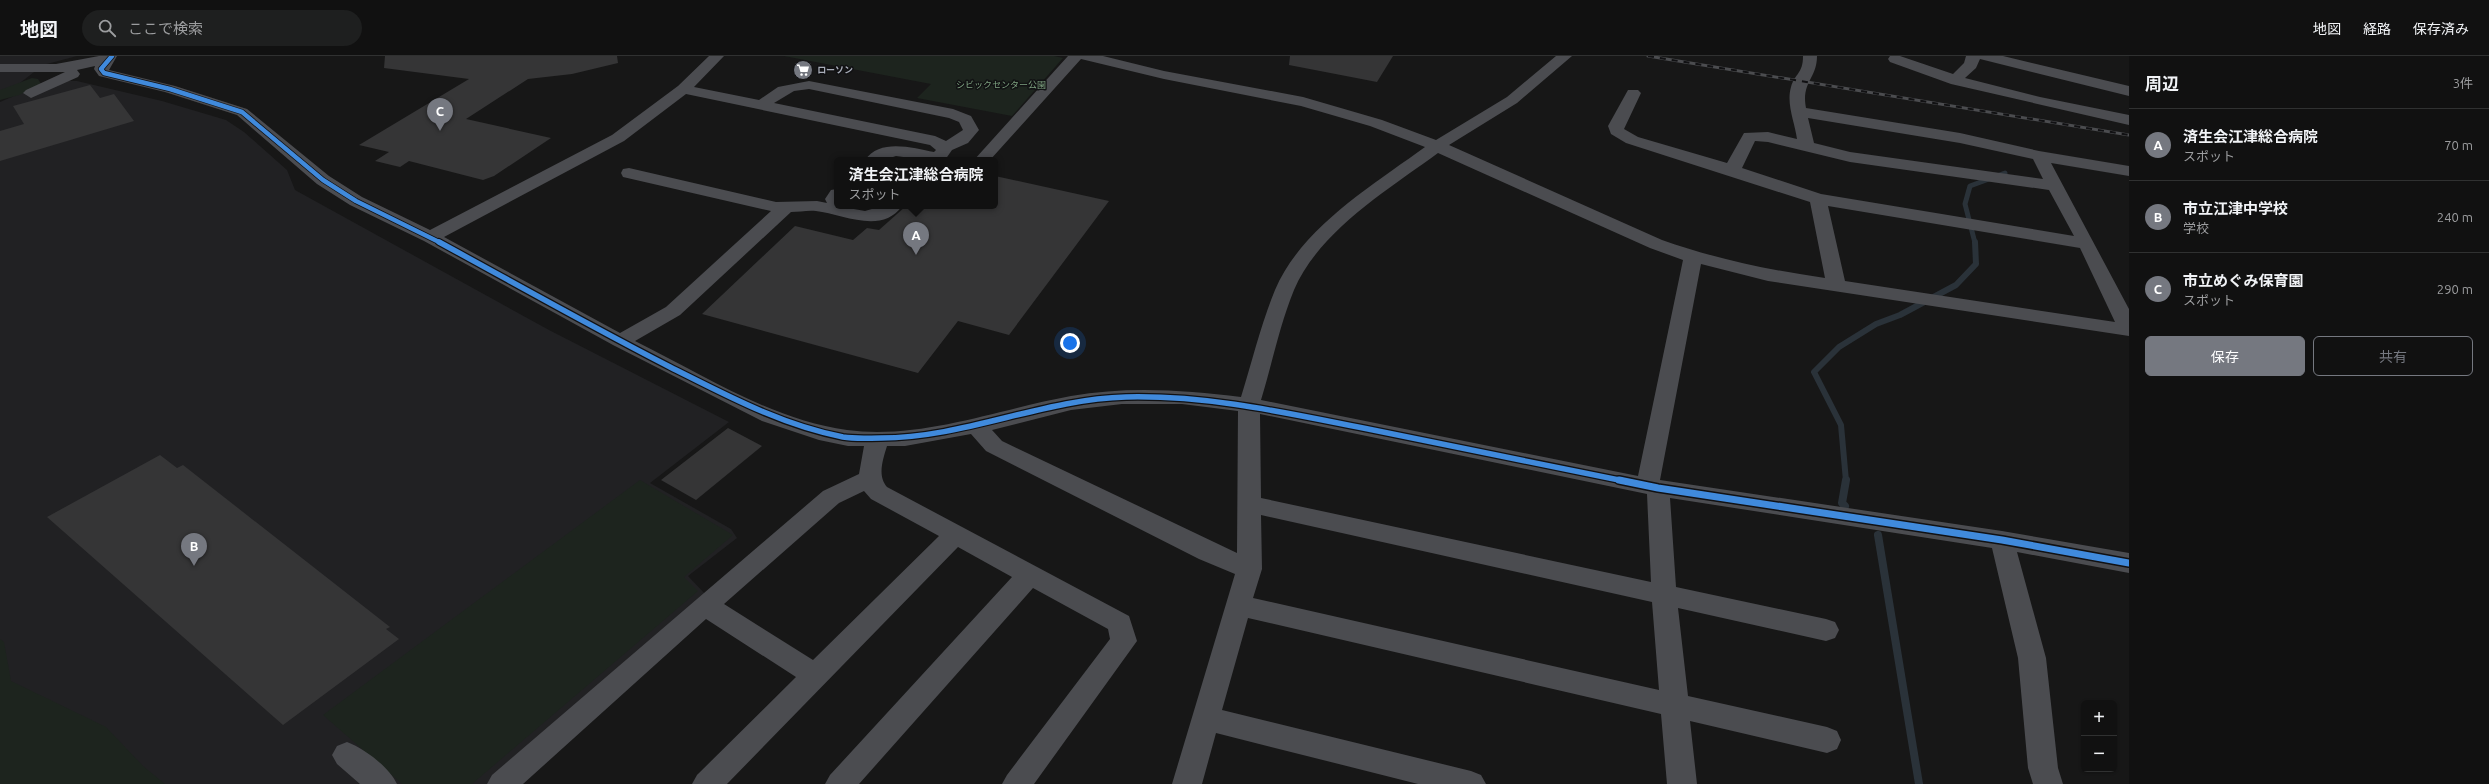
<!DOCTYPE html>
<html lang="ja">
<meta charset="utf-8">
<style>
:root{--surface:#111;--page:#1e1f1f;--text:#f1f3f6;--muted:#9c9d9f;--line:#303131;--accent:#757880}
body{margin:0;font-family:Ubuntu,"Noto Sans JP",sans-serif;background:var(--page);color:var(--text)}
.controls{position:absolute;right:12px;bottom:12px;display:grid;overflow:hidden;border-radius:6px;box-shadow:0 1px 3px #0004}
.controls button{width:36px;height:36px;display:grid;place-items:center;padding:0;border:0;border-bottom:1px solid var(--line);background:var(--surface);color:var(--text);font:20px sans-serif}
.you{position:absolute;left:1070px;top:287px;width:14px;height:14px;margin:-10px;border:3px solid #fff;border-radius:50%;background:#1a73e8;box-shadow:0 0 0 6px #1a73e833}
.badge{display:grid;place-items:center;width:26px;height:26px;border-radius:50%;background:var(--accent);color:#fff;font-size:13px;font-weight:700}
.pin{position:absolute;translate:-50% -33px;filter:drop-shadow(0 1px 2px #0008)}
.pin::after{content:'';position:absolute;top:21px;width:14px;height:12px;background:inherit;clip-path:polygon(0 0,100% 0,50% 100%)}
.popup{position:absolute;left:834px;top:101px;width:164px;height:52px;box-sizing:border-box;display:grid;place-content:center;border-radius:6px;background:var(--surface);filter:drop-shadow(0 1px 3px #0005);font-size:13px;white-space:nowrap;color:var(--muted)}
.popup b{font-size:15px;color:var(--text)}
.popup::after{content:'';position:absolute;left:50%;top:100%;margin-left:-8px;border:8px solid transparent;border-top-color:var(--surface)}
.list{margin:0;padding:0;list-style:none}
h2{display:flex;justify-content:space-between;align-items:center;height:52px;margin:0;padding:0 16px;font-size:17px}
h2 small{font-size:13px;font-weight:400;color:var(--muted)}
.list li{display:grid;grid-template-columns:26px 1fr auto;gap:12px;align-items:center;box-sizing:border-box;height:72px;padding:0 16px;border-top:1px solid var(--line)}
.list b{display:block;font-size:15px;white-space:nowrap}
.list p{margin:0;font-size:13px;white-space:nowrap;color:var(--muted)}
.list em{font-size:13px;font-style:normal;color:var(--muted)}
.actions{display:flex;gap:8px;padding:12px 16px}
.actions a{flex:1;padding:9px 0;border:1px solid var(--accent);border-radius:6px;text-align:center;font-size:14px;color:var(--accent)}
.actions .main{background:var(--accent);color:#fff}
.icon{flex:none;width:22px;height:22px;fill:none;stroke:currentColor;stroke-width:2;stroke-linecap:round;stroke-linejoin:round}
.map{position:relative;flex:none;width:2129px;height:728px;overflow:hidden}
header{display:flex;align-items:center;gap:24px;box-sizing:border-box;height:56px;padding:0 20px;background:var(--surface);border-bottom:1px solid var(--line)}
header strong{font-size:19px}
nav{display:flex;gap:22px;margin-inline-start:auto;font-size:14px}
.search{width:280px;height:36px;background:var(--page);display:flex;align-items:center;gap:10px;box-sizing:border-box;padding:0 14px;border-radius:22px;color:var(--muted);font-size:15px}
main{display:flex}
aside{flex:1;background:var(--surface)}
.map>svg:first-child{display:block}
</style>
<header>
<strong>地図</strong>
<div class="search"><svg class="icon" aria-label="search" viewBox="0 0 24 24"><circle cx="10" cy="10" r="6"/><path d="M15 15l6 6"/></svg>ここで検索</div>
<nav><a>地図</a><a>経路</a><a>保存済み</a></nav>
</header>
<main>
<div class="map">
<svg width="2129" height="728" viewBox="0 0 2129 728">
<rect width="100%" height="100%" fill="#171717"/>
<path fill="#212123" d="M0,0h77l-34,9 -32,25 -11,4z
M48,25h29l85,20 64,19 18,12 43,38 8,20 254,140 180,92 -79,61 81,46 6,9 -49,38 19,20 -219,188h-358l-130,-105v-577z"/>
<path fill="#1d241e" d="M784,0h270l9,2 -51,58 -95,-18 14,-14z
M32,22l6,1 3,5 -22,11 -19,5v-10z
M640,424l93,55 -49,42 14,14 -226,193h-70l-79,-69z
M0,583l4,3 7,39 95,46 37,39 22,18h-165z"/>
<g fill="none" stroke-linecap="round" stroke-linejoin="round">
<path stroke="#2a3239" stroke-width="5" d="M1975,187l-10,-39 5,-18 35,-13"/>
<path stroke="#2a3239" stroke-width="6" d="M1846,425l-5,-56 -27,-53 25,-25 37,-23 24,-9 56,-30 20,-21 -1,-22"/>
<path stroke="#2a3239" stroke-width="8" d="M1845,450l-3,-3 4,-23
M1878,479l41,249"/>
</g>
<path fill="#353536" d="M385,0h232l1,7 -46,11 -44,5 -62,40 85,19 -57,38 -11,4 -74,-19 -9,6 -25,-6 14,-9 -30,-7 110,-66 -85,-11z
M1290,0h103l-16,26 -88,-17z
M90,29l10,13 14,-4 20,27 -134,40v-30l24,-7 -11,-18z
M995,120l114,25 -100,134 -51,-14 -40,52 -216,-59 93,-88 58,14 14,-12 12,2 27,-24h89z
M728,372l34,18 -66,54 -35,-20z
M160,399l17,13 6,-3 207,162 -4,2 13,10 -116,86 -236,-208z"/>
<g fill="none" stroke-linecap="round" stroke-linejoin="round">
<path fill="#4b4c50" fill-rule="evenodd" d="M99,0h18l-8,14 66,16 72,23 82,67 33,21 68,33 182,-95 66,-49 31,-30h15l-30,31 65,13 19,-13 31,-6 144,28 18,7 8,14 -11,13 -16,7 -7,10h-20l-29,-4 -12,4h-19c15,-22 48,-12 69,-8l2,-2 -6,-5 -244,-51 -62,47 -180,96 176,96 46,-26 105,-96 -148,-34 -2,-4 2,-4 6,-1 147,34 41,-1 10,2 -2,-4 6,-9 6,-1v17l28,5 17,-5h20c-20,29 -60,8 -86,5 -8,-1 -17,1 -25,1l-111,103 -45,26c67,33 137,79 212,89 74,10 152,-21 224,-34 57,-10 113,-6 170,1 11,-35 20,-73 34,-107 26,-62 98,-105 150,-143l-55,-21 -69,-20 -137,-27 -83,-20 -91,101h-16l94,-104h35l61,15 139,26 79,23 54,20 71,-43 49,-41h16l-55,47 -68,42 213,95c54,19 107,30 163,38l-15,-76 -184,-59 -15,-9 -3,-8 20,-36h10l3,3 -17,36 14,8 89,26 17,-30 24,-1 29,7c-2,-16 -11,-35 -6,-52 4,-14 12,-13 12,-31h14c0,23 -16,26 -11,52l154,25 79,18 90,15v10l-78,-13 78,146v27l-361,-55 -67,-17 -41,216 342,51 127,22v20l-112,-21 29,106 12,110 5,16h-30l-5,-16 -10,-110 -26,-110 -322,-50 6,89 150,32 9,3 4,8 -4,8 -9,3 -148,-33 10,88 139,31 10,4 4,9 -4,9 -10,4 -137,-32 7,63h-30l-6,-70 -413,-96 -26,92 249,61 10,4 5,9h-68l-202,-51 -14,51h-30l63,-210 -36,-15 -213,-108 -15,-17 -66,12h-18c-4,13 -10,30 0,41l242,129 8,25 -103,143h-32l5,-9 103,-136 -2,-10 -75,-41 -174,196h-34l5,-9 182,-198 -54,-30 -231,237h-35l5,-9 99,-98 -90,-58 -183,165h-36l5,-9 331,-284 36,-17 5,-28h-16l-29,-6 -57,-19 -149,-76 -189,-104 -74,-36 -33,-21 -80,-69 -72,-23 -66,-16 -5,-7 1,-3 -18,4 3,4 -2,3 -47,21 -8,-5 3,-3 39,-18h-65v-8h56zM809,33l140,29 10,4 4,8 -17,11 -11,-5 -161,-33 20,-12zM1808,62l152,25 73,16 10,20 -193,-27 -36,-9zM1755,85l13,1 82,20 199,28 25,46 -253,-42 -79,-26zM1438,97l212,95 33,12 -45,216 -377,-76c11,-36 19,-76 33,-110 25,-59 95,-101 144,-137zM1828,150l252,42 35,74 -270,-41zM1122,348h60l56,7 -1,142 -235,-112 -10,-11 79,-20zM1260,358l387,80 4,88 -390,-84zM864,435l7,8 68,37 -126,124 -89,-56 115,-101zM1261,459l391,87 7,88 -406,-92 9,-29z
M1890,0h10l53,18 11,-11 2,-7h37l126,30v10l-149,-37 -4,9 -11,10 75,19 89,18v10l-178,-41 -61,-22 -2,-3z
M347,686c18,7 42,25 50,42h-37l-23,-20 -5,-9 5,-9z"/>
<g stroke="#4b4c4f" stroke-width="3">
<path id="rail" d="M1648,0l481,79"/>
</g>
<use href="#rail" stroke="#111113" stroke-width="2" stroke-dasharray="6" stroke-linecap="butt"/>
<g stroke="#111113" stroke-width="6">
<path id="cycleway-far2" d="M112,0l-11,13 3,4 66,16 72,23 81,68 33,21 85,42"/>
</g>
<g stroke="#111113" stroke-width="8">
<path id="cycleway-far1" d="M439,186c77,42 153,85 231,125 56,28 111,58 173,70 12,2 25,1 38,1 83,0 162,-39 245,-41 85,-2 165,17 247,33 84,17 167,34 251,51"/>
</g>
<g stroke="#111113" stroke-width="10">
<path id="cycleway" d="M1619,424l39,8 344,52 127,23"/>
</g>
<use href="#cycleway-far2" stroke="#408adc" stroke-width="4.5"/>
<use href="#cycleway-far1" stroke="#408adc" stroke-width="5.5"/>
<use href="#cycleway" stroke="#408adc" stroke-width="7"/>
</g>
<defs>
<g id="supermarket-disc" transform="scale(1)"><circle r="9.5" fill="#757880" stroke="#111113"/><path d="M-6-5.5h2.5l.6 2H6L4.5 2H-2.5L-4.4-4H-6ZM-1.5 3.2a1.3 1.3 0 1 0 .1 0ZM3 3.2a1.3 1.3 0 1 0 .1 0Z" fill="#fff"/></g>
</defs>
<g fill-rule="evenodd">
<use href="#supermarket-disc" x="803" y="14"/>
</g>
<g text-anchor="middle" stroke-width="3" stroke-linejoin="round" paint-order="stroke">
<g font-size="9" font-weight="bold" fill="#a8adb8" stroke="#111113" text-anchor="start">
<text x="817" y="17">ローソン</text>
</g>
<g font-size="9" fill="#7fa381" stroke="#111113">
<text x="1001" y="32">シビックセンター公園</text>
</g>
</g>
</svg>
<div class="controls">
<button>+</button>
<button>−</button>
</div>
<div class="you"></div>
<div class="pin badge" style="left:916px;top:199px">A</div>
<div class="popup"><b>済生会江津総合病院</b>スポット</div>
<div class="pin badge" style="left:194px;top:510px">B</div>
<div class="pin badge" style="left:440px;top:75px">C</div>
</div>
<aside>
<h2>周辺<small>3件</small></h2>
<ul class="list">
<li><span class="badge">A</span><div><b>済生会江津総合病院</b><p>スポット</p></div><em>70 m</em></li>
<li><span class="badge">B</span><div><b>市立江津中学校</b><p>学校</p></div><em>240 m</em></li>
<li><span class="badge">C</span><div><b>市立めぐみ保育園</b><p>スポット</p></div><em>290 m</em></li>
</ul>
<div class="actions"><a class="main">保存</a><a>共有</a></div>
</aside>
</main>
